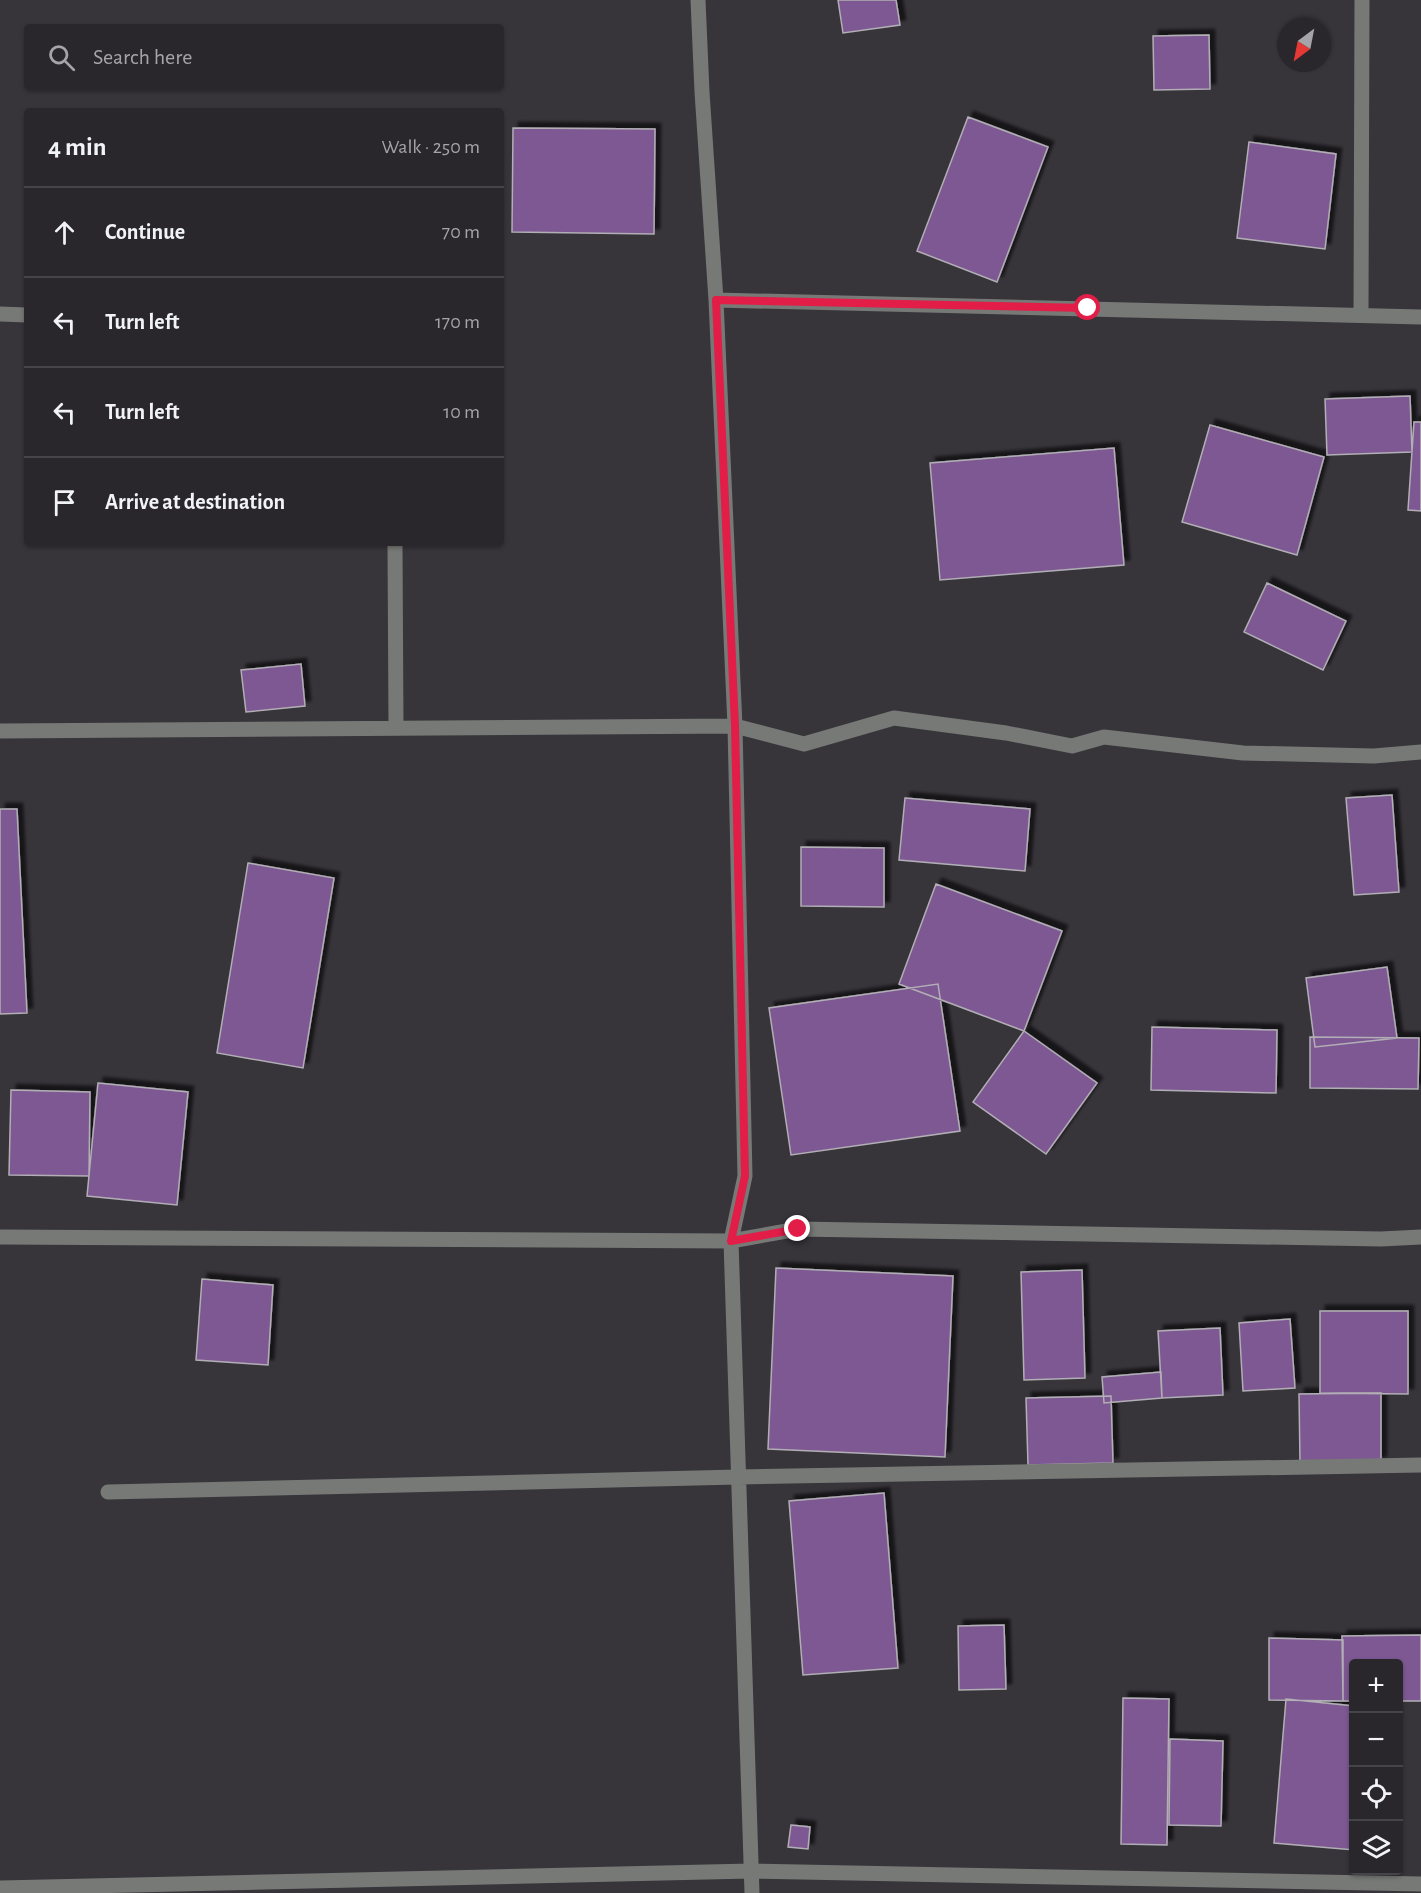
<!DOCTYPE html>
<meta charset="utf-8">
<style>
:root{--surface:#29272c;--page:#353338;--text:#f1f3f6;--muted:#a5a5a9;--line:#454448}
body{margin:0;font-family:"Alegreya Sans",sans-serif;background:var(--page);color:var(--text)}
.controls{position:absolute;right:18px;bottom:18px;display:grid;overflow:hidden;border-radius:6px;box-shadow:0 2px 4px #0004}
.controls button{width:54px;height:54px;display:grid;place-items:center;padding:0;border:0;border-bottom:2px solid var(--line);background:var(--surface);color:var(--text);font:30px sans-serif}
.compass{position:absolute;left:1277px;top:18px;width:54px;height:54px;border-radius:50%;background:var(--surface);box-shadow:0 2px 4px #0004;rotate:212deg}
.stop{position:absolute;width:18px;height:18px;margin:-14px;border:4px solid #e11d48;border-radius:50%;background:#fff}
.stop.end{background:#e11d48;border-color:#fff;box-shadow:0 2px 6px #0008}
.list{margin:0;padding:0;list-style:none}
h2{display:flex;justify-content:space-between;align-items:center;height:78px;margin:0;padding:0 24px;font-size:26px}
h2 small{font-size:20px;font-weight:400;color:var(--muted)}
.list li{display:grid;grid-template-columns:39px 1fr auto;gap:18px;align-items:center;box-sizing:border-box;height:90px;padding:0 24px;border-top:2px solid var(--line)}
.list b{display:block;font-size:22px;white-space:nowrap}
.list em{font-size:20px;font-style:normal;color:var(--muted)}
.icon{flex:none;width:33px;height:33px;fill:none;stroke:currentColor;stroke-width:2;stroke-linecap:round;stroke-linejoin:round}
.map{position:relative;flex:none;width:1421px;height:1893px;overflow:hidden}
.search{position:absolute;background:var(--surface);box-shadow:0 2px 4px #0004;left:24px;top:24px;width:480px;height:66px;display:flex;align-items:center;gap:15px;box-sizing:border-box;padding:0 21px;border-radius:6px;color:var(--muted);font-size:22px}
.panel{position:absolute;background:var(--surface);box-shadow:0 2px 4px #0004;left:24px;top:108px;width:480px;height:438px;border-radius:6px}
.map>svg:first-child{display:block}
</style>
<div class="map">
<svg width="1421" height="1893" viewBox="0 0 1421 1893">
<defs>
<filter id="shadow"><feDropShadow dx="5.5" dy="-5.5" stdDeviation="1.5" flood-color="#0009"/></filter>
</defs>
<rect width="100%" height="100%" fill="#37343a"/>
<path fill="#7d5992" stroke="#b2aeb5" stroke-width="1.5" filter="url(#shadow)" d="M838,0h58l4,25 -57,8z
M1209,35l1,54 -56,1 -1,-54z
M968,117l80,30 -51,135 -80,-31z
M513,128l142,1 -1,105 -142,-2z
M1249,142l87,12 -11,95 -88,-11z
M1410,396l2,56 -85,3 -2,-56z
M1414,422h7v89l-13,-1z
M1210,425l114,32 -27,98 -115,-33z
M1114,448l10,117 -184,15 -10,-117z
M1267,583l79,38 -23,49 -79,-38z
M301,664l4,42 -59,6 -5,-42z
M1392,795l7,97 -45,3 -8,-97z
M905,798l125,11 -5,62 -126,-11z
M0,809h17l10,204 -27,1z
M801,847l83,1v59l-83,-1z
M248,863l86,15 -31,190 -86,-15z
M936,884l126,47 -38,100 -125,-47z
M1387,967l10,71 -82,9 -9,-69z
M938,984l22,147 -169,24 -22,-147z
M1152,1027l125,3 -1,63 -125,-3z
M1024,1031l73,52 -51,71 -73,-52z
M1310,1037l109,1 -1,51 -108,-1z
M98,1083l90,9 -11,113 -90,-9z
M11,1090l79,2 -1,84 -80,-1z
M776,1268l177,8 -8,181 -177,-8z
M1082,1270l3,108 -61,2 -3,-108z
M202,1279l71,6 -5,80 -72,-5z
M1320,1311h88v83l-88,-1z
M1290,1319l5,69 -52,3 -4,-68z
M1220,1328l3,67 -61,3 -4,-67z
M1161,1372l1,26 -58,5 -2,-26z
M1381,1393v69h-81l-1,-68z
M1111,1396l2,67 -85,2 -2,-67z
M884,1493l14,175 -95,7 -14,-174z
M1004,1625l2,64 -47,1 -1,-64z
M1421,1635v66h-23v-37h-44v37h-11l-1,-65z
M1269,1638l74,2v61l-74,-1z
M1123,1698l46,1 -2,146 -46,-1z
M1286,1699l68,7v144l-80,-7z
M1170,1739l53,2 -2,85 -52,-1z
M791,1825l19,2 -2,22 -20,-2z"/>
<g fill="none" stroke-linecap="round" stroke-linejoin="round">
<path stroke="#767976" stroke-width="15" d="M698,0l4,92 14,208 19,426 10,450 -14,65 21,652
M716,300l705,17
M0,314l27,1
M1361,315l1,-315
M395,543l1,185
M0,731l735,-5 69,18 90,-26 112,15 66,13 32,-9 139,16 131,3 47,-4
M0,1237l731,4 67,-12 583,10 40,-2
M108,1492l630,-15 683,-12
M0,1888l751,-17 670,13"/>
</g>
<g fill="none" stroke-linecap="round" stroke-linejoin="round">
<path stroke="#e11d48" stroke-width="8" d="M798,1229l-67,12 14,-65 -10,-450 -19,-426 372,8"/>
</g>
</svg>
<div class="controls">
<button>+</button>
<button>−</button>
<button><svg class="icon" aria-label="locate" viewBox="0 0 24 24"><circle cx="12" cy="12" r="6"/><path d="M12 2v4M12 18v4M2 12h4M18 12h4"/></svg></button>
<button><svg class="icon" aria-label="layers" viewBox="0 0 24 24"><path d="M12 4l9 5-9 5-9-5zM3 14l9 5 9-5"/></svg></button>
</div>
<svg class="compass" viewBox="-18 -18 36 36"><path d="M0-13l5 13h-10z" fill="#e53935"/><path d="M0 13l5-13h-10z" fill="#a5a5a9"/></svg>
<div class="stop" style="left:1088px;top:308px"></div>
<div class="stop end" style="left:798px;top:1229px"></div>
<div class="search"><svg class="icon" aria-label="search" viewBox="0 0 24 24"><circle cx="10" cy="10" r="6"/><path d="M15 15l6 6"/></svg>Search here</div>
<section class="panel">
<h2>4 min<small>Walk · 250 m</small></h2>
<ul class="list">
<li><svg class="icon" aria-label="ahead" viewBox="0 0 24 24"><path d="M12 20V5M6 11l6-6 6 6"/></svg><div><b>Continue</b></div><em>70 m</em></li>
<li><svg class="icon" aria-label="left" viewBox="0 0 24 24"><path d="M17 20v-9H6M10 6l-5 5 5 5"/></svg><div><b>Turn left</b></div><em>170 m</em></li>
<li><svg class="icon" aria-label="left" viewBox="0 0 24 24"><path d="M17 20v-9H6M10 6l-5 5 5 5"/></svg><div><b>Turn left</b></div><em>10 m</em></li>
<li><svg class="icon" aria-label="arrive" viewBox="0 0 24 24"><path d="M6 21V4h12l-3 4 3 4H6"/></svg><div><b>Arrive at destination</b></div></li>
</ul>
</section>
</div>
